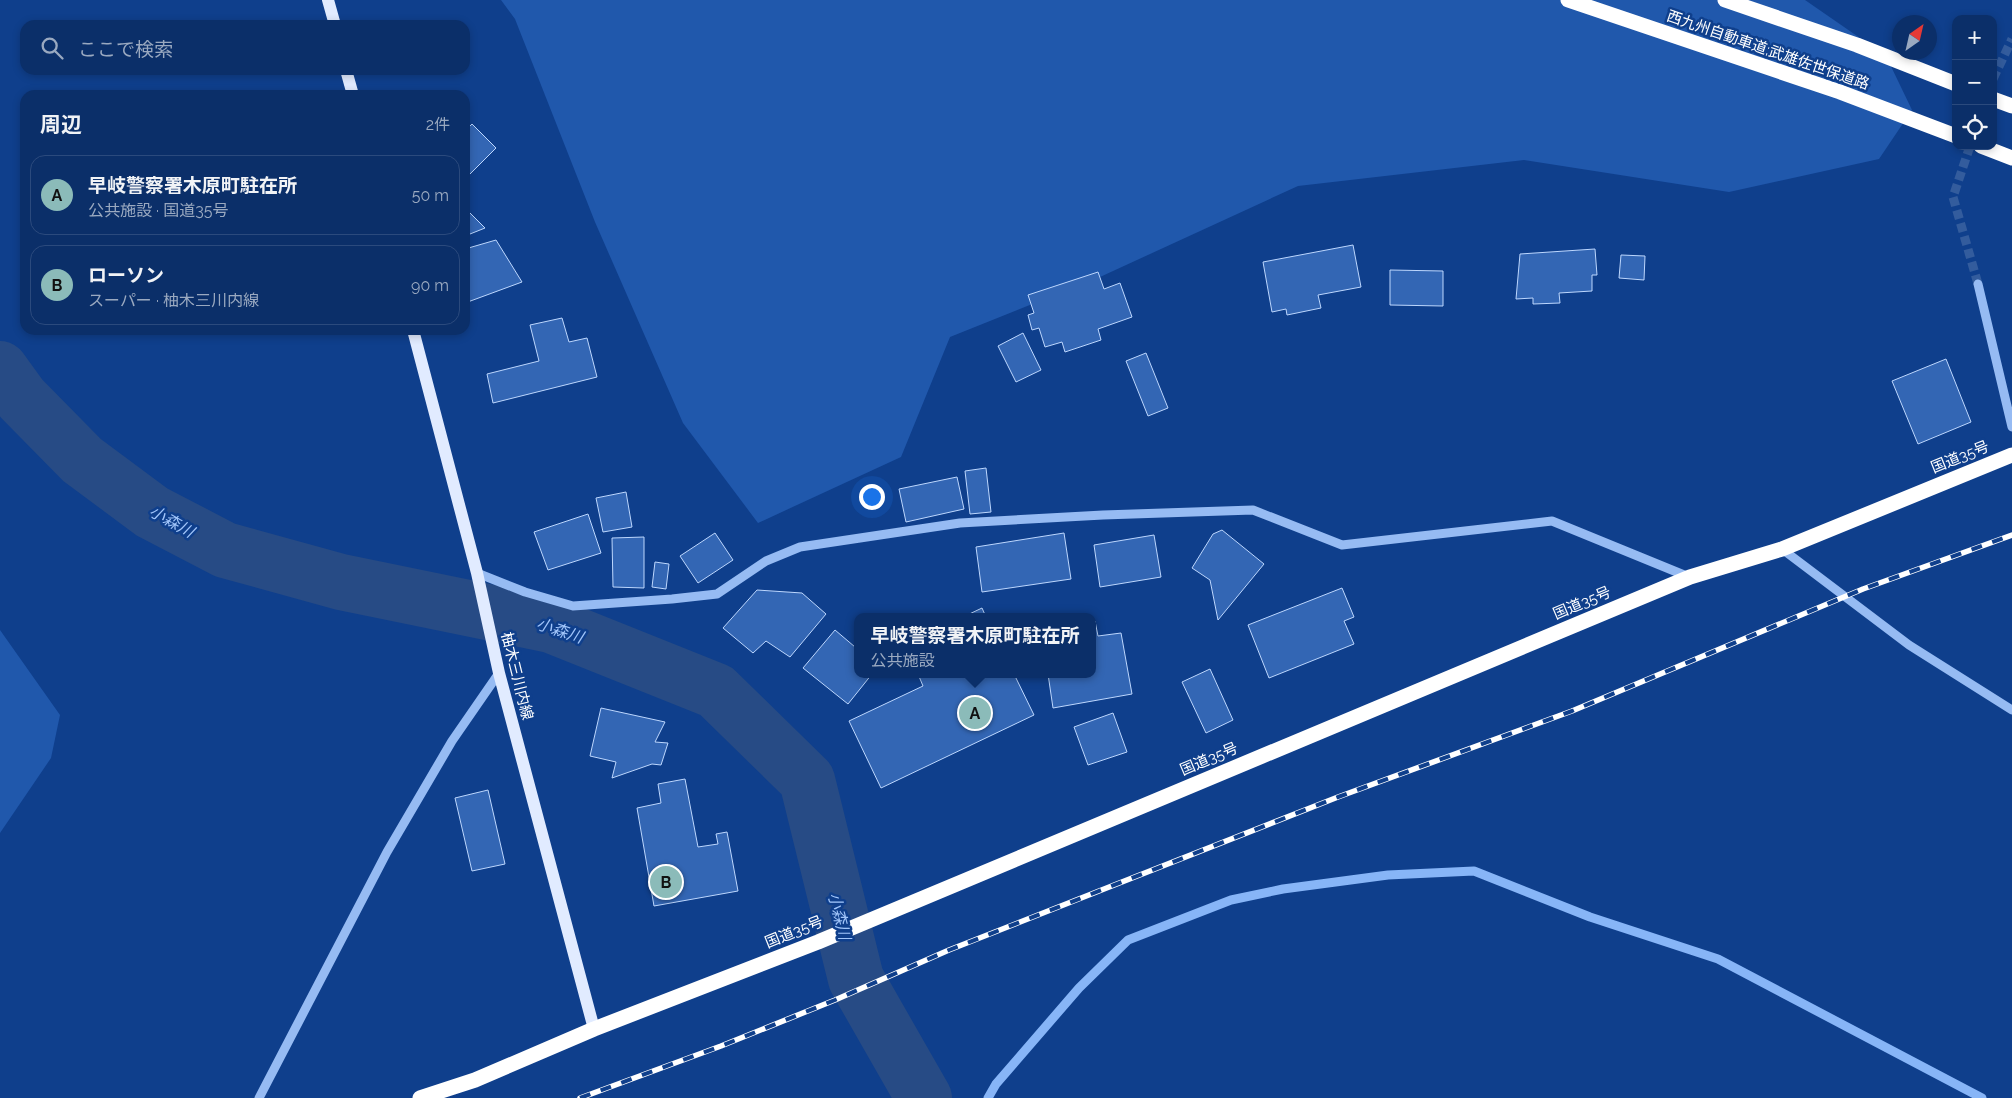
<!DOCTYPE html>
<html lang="ja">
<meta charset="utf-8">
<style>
:root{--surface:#0b2f69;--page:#14376f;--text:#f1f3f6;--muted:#9aa9c0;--line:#2b4a7d;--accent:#8bbbb9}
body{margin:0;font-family:Raleway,"Noto Sans JP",sans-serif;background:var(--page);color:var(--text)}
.controls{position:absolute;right:15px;top:15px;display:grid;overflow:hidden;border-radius:10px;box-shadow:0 2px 8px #0003}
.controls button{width:45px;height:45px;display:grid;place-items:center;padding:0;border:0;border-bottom:1px solid var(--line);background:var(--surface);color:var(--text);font:25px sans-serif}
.compass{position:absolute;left:1892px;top:15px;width:45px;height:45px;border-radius:50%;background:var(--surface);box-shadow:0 2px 8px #0003;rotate:34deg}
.you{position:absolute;left:871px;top:496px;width:18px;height:18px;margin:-12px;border:4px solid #fff;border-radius:50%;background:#1a73e8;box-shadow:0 0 0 8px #1a73e833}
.badge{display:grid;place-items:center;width:32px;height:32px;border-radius:50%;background:var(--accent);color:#111;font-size:16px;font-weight:700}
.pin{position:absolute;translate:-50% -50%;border:2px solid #fff;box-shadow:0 1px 5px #0006}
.popup{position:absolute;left:854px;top:613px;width:242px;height:65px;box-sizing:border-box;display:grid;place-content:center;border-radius:10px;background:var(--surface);filter:drop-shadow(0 1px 4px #0005);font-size:16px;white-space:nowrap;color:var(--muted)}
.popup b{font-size:19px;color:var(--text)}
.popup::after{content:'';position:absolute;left:50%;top:100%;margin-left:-10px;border:10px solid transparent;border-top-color:var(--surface)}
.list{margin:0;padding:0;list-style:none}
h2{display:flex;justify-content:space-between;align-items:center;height:65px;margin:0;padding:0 20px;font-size:21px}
h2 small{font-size:16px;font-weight:400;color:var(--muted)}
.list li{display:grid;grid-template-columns:32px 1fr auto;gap:15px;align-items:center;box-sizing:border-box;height:80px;margin:0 10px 10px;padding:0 10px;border:1px solid var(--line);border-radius:15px}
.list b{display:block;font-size:19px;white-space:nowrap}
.list p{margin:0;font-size:16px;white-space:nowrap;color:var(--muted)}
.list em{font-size:16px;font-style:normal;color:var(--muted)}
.icon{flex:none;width:28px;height:28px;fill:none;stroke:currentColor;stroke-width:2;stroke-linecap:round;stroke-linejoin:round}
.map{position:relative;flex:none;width:2012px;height:1098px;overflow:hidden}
.search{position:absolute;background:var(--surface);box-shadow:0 2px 8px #0003;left:20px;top:20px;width:450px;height:55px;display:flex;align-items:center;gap:12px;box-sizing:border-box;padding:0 18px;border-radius:15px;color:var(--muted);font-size:19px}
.panel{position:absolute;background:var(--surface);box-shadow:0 2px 8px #0003;left:20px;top:90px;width:450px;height:245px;border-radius:15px}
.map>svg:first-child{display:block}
</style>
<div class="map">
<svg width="2012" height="1098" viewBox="0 0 2012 1098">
<rect width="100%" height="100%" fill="#0f3f8c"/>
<path fill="#2058ac" d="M501,0h1304l81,56 26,54 -33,49 -150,33 -205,-32 -226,26 -198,91 -150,60 -49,120 -143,66 -75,-100 -88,-201 -80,-203z
M0,630l60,85 -9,43 -51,75z"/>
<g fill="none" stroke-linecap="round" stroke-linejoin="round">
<path stroke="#87b5f7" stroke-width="9" d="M988,1098l8,-14 83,-96 49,-48 103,-40 52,-11 105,-14 86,-4 116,46 128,42 264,139"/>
<path stroke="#274b85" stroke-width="56" d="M0,369l21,29 61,62 70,52 73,38 116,32 210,43 165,66 91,89 49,199 68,119"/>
</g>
<path fill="#3366b4" stroke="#bdd7fe" d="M472,124l24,24 -31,31v-48z
M465,208l20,20 -20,8z
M496,240l26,42 -57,21v-54z
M1353,245l8,42 -43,8 3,13 -34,7 -1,-6 -14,3 -9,-50z
M1595,249l2,26h-5v16l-33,2 1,10 -27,1v-6l-17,1 4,-45z
M1621,255l24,1 -1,24 -25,-2z
M1390,270l53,1v35l-53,-1z
M1098,272l6,17 16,-6 12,34 -34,12 3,11 -36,12 -3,-10 -17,5 -6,-19 -7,2 -4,-15 6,-2 -6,-18z
M562,318l7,24 18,-4 10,39 -104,26 -6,-29 52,-13 -9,-36z
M1023,333l18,37 -25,12 -18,-36z
M1146,353l22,55 -20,8 -22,-55z
M1946,359l25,63 -53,22 -26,-63z
M986,468l5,44 -21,2 -5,-43z
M957,477l7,32 -58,13 -7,-33z
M626,492l6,35 -29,5 -7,-34z
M588,514l13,39 -53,17 -14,-38z
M1222,530l42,34 -46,56 -8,-40 -18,-12 21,-34z
M715,533l18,27 -35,23 -18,-27z
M1064,533l7,46 -89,13 -6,-45z
M1154,535l7,42 -61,10 -6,-42z
M644,537v51l-31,-1 -1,-49z
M655,562l14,2 -3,25 -14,-2z
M1342,588l12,29 -10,4 10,23 -85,34 -21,-53z
M757,590l45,3 24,21 -36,43 -24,-16 -13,12 -30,-25z
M982,608l4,9h-23z
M1092,621h3l3,15 23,-3 11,61 -79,14 -5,-34h44z
M835,630l20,17 3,-3v30h14l-24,30 -45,-36z
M1210,669l23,51 -27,13 -24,-51z
M918,674h96l20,41 -153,73 -32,-67 74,-35z
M601,708l64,14 -10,20 13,1 -7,22 -9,-1 -40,14 4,-16 -26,-6z
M1113,713l14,39 -39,13 -14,-38z
M685,779l13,68 20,-3 -2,-10 11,-2 11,59 -84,15 -17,-98 24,-5 -3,-19z
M488,790l17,74 -33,7 -17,-73z"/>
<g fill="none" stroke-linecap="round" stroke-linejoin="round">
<path stroke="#335c9d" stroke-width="9" stroke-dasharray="9 4.5" stroke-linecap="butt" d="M1993,79l19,-40
M1970,146l-17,51 25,87"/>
<path stroke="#96bbf3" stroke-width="9" d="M1978,284l34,143
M1782,549l127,96 103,65
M477,573l48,19 48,14 99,-7 45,-5 49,-33 34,-14 160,-24 143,-8 150,-5 89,35 210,-24 137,56
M259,1098l128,-246 65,-111 47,-68"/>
<path stroke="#e1ebff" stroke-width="12" d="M328,0l7,25
M346,70l7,25
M413,330l64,243 22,100 95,356"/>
<path stroke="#fff" stroke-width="15" d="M1568,0l272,92 116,44
M1725,0l132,45 99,39
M1993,99l19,7
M1981,146l31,12
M420,1098l55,-18 119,-51 224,-87 872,-365 92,-28 230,-94"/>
<g stroke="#fff" stroke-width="5.5">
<path id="rail" d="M580,1098l141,-52 114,-46 114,-50 389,-153 234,-86 291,-122 149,-54"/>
</g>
<use href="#rail" stroke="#0f3f8c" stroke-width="4" stroke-dasharray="11" stroke-linecap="butt"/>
</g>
<g text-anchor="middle" stroke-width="5" stroke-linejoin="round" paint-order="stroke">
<g font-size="15" fill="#fff" stroke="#0f3f8c">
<text transform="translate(1768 50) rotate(19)" y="5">西九州自動車道;武雄佐世保道路</text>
<text transform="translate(1960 457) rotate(-22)" y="5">国道35号</text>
<text transform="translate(1582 603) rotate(-23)" y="5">国道35号</text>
<text transform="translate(517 676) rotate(76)" y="5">柚木三川内線</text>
<text transform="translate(1209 759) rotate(-23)" y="5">国道35号</text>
<text transform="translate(794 932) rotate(-22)" y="5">国道35号</text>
</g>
<g font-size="16" font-style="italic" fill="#a1c5fa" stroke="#0f3f8c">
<text transform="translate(172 521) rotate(29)" y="6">小森川</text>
<text transform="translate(560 630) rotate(18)" y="6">小森川</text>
<text transform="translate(840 916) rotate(76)" y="6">小森川</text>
</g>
</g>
</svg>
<div class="controls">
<button>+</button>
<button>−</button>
<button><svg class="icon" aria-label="locate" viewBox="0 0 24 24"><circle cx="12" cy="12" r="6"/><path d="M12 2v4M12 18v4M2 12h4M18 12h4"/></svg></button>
</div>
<svg class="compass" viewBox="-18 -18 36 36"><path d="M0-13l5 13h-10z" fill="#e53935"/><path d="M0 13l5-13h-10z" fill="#9aa9c0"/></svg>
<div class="you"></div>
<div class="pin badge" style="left:975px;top:713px">A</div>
<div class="popup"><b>早岐警察署木原町駐在所</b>公共施設</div>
<div class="pin badge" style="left:666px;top:882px">B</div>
<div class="search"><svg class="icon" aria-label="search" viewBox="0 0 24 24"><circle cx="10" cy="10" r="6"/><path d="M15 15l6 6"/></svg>ここで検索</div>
<section class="panel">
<h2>周辺<small>2件</small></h2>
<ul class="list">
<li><span class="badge">A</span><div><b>早岐警察署木原町駐在所</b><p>公共施設 · 国道35号</p></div><em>50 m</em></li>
<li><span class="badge">B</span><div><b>ローソン</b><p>スーパー · 柚木三川内線</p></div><em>90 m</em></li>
</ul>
</section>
</div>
